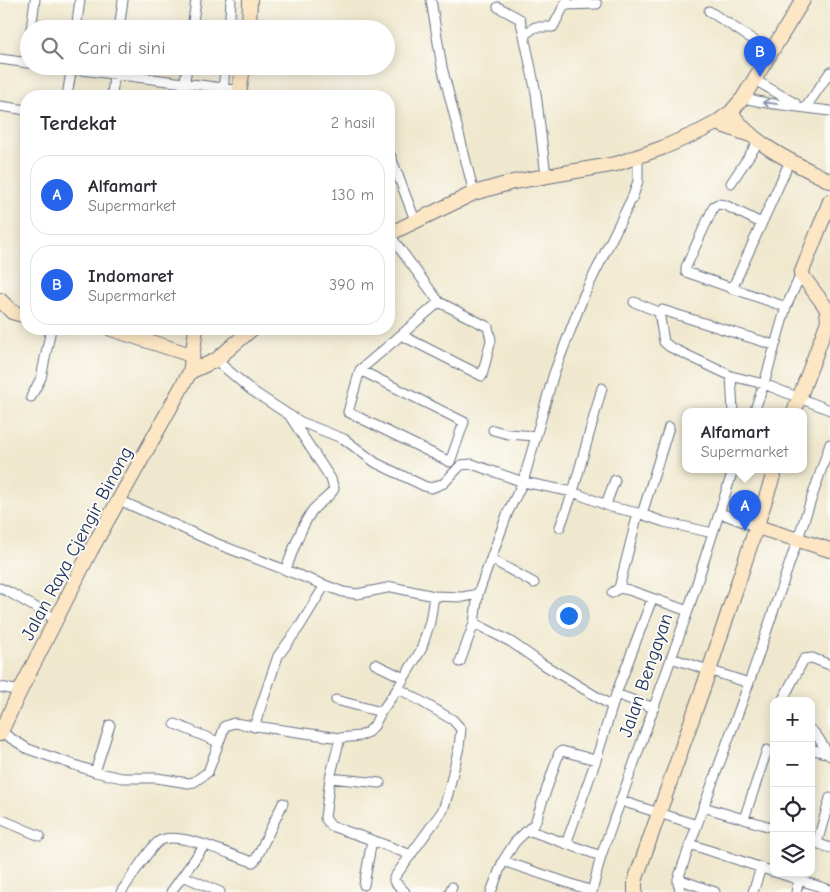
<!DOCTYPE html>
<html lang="id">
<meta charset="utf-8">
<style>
:root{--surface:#fff;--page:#f2f2f3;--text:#2b2b33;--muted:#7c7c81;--line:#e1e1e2;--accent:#2563eb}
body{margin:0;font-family:"Comic Neue",sans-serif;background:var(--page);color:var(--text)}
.controls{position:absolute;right:15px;bottom:15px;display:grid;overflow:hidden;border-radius:10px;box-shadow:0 2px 12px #0003}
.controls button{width:45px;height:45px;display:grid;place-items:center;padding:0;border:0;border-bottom:1px solid var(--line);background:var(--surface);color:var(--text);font:25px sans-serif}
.you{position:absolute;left:568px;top:615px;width:18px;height:18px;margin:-12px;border:4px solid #fff;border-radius:50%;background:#1a73e8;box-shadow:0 0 0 8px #1a73e833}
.badge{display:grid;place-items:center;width:32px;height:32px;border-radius:50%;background:var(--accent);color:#fff;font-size:16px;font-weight:700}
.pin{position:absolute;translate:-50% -41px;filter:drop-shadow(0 1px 2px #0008)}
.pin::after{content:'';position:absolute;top:26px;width:18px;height:15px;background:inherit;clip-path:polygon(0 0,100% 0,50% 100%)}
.popup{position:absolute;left:682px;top:408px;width:125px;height:65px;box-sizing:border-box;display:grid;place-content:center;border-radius:10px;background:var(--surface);filter:drop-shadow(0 1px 4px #0005);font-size:16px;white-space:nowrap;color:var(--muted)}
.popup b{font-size:19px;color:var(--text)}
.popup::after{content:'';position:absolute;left:50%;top:100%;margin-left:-10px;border:10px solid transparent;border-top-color:var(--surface)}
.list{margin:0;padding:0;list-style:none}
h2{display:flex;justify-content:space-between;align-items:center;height:65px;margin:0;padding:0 20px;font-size:21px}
h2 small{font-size:16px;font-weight:400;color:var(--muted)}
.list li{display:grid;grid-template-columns:32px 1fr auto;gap:15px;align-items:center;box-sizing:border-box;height:80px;margin:0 10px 10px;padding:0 10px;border:1px solid var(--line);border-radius:20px}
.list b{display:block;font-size:19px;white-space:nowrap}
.list p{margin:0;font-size:16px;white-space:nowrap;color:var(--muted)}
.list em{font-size:16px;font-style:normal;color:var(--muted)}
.icon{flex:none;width:28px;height:28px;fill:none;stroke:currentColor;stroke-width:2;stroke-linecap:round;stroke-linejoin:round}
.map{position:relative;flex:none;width:830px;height:892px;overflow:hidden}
.search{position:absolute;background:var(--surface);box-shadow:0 2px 12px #0003;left:20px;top:20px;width:375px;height:55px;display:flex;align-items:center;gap:12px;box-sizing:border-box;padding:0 18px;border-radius:28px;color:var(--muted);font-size:19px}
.panel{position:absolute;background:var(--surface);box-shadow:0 2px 12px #0003;left:20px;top:90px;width:375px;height:245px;border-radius:20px}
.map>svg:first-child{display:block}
</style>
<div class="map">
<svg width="830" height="892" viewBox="0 0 830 892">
<rect width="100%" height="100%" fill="#fdfcf7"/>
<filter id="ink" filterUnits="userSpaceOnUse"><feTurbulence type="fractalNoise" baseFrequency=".02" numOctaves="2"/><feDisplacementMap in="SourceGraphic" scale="10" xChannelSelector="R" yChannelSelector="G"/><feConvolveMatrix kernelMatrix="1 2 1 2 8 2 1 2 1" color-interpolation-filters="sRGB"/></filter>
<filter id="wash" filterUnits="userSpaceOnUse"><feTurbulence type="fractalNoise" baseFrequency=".0096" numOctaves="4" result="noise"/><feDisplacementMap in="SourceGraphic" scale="20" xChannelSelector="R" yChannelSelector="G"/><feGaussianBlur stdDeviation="1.12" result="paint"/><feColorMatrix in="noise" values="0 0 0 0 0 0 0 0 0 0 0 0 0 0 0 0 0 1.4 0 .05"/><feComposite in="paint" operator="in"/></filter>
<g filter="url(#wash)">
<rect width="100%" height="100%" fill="#f0e8ce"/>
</g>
<g filter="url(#ink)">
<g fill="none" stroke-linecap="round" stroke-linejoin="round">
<g stroke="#667085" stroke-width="11">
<path id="street" d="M431,0l11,67 32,126
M565,5l32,-1
M498,7l22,12 4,16
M709,11l63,41
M31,29l4,-29
M76,29l4,-29
M119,29l4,-29
M192,29l4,-29
M229,29l2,-28
M0,59l29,4
M26,63l3,-19
M50,66l189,24
M755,80l41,24
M67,96l5,-30
M112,96l3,-30
M183,96l4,-30
M223,96l2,-30
M743,98l24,5 63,8
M0,106l26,4
M806,107l24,-35
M389,152l26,68
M546,176l-10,-83 -12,-58 11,-8h18l14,-27
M731,183l28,-42
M761,223l-36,-18 -7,-1 -4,2 -28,61v5l100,35
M732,289l58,-128
M634,302l25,10
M401,335l38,-33
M774,345l-112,-35 -3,2 5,30 6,5 61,29 33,8 66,26
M216,360l35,30 38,25 12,7 43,17 32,24 48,23 7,2 13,-5 17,-18 11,-1 51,18 50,10 38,15 27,6 26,9 49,11
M360,370l104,52 -14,40 -102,-50 12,-42 41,-35 81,41 9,-36 -3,-13 -49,-25 -50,-68
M731,376l2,36
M31,397l10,-19 10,-49
M754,412l10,-28 22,-77 15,-33
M493,430l15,4 28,2
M119,500l101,45 123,47 14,2 35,-7 42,9 29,1 15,-3
M606,504l9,-24
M720,513l37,14
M642,514l27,-87
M560,527l13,-35 29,-104
M491,559l43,24
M286,569c7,-18 14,-41 26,-58 6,-8 17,-13 22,-22l-3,-10 -40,-61
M0,588l9,4 48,28
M619,588l19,-75
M612,593l7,-5 10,2 59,21
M474,623l37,19 30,21 71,43
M671,658l78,25
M460,662l14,-39 4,-29 30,-82 15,-30 31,-109 30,-78 49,-99 5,-15v-24
M375,664l29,14
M0,687l20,4
M398,688l55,32 8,9 -2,18 -11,47 -5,16 -49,68v3l11,11
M616,694l36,-95
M336,700l45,12
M782,701l22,-42 8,-1 18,7
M175,724l43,18
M254,727l24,-71 22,-30 25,-41
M811,730c9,6 12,18 19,26
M1,732l27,17 67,23 27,6h35l31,5 6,-1 14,-10 17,-46 9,-3 106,15 20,-2 8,-4 6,-6 7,-14 17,-24 23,-38 9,-28 4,-26
M340,738l-10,40 -5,40 6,8 41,14 -8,45
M811,749l17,5
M95,772l15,-47
M330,778l50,5
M621,801l76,24
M703,807l71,21
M0,819l40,17
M744,819l23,-69
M528,830l73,26
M372,840l39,15
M811,841l19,7
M817,843l13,-45
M566,844l30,-84 20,-66 38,14
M690,844l84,28
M503,861l89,30
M778,873l52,17
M183,876l37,16
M678,879l37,13
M121,892c9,-12 26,-41 37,-50 17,-14 74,14 95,20l3,-3 27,-56
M171,892l33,-46
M450,892l2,-5
M491,892l12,-31 12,-19 20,-19 24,-70 3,-2 34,9
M592,892l9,-36 87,-245 45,-141
M681,892l-3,-8v-5l19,-54 52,-142 81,-239
M753,892l8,-24
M796,892l3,-11"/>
</g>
<g stroke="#667085" stroke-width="16">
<path id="secondary" d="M249,29l1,-29
M239,96l4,-30
M731,112c22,34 64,51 99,69
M716,123l34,12
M389,234l85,-41 39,-11 103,-18 46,-16 39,-17 15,-8 15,-11 12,-14 60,-98
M0,300l12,12 14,4
M111,329l80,26
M190,372l26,-12 36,-31
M794,412l34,-91 -1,-10 -2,-5 -24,-32 29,-73
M757,527l73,23
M0,734l20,-43 71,-141 99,-178 6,-43
M635,892v-11l74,-210 66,-201"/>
</g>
<use href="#street" stroke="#fff" stroke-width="9"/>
<use href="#secondary" stroke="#fce6c4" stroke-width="14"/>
</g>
<defs><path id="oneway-shaft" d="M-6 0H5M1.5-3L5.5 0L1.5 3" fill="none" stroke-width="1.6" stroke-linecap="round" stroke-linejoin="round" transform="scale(1.25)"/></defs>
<use stroke="#8d97ae" href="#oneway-shaft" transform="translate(770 103) rotate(-173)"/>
</g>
<g text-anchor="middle" stroke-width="4" stroke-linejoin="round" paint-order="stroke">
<g font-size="19" fill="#1b2f5e" stroke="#fdfcf7">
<text transform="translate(76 543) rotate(-62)" y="7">Jalan Raya Cjengir Binong</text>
<text transform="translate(645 675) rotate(-71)" y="7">Jalan Bengayan</text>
</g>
</g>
</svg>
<div class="controls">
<button>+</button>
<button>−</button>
<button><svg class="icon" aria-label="locate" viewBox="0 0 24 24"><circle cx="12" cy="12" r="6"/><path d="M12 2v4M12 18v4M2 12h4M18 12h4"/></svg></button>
<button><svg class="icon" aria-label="layers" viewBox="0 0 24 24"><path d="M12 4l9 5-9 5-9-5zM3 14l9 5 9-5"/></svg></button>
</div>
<div class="you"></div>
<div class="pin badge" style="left:745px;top:531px">A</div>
<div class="popup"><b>Alfamart</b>Supermarket</div>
<div class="pin badge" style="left:760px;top:77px">B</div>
<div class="search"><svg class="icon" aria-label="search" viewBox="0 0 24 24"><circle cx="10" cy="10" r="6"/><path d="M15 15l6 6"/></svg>Cari di sini</div>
<section class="panel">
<h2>Terdekat<small>2 hasil</small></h2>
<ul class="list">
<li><span class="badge">A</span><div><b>Alfamart</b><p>Supermarket</p></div><em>130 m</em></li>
<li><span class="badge">B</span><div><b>Indomaret</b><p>Supermarket</p></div><em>390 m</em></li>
</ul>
</section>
</div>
